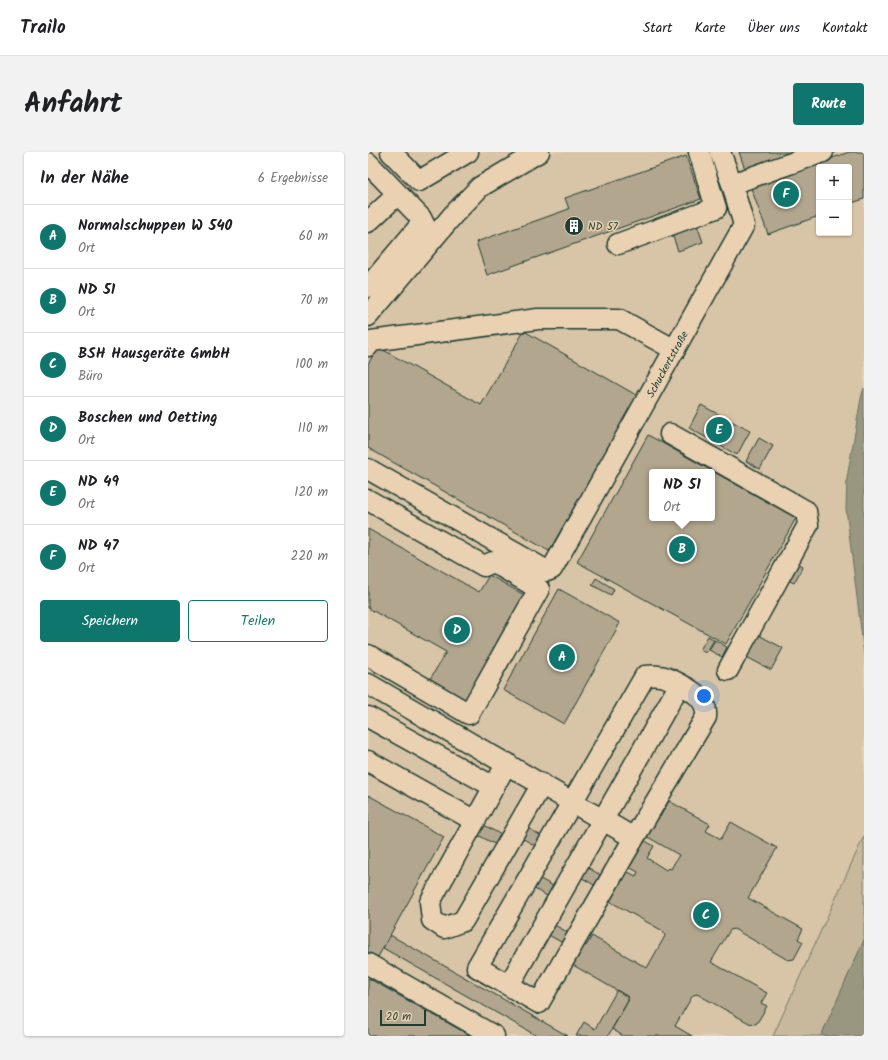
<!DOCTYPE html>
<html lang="de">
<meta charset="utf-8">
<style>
:root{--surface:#fff;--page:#f2f2f2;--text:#202124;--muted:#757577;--line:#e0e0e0;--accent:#0f766e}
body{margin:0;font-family:Kalam,sans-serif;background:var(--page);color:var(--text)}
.controls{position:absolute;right:12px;top:12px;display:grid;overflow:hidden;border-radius:4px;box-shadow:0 1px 3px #0004}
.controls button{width:36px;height:36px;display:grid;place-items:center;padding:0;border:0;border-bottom:1px solid var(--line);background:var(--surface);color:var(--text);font:20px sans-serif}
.scale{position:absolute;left:12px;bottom:10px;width:46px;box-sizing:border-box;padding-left:4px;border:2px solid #1f3d34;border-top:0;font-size:11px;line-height:14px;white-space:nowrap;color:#1f3d34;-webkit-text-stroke:3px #e9d1b1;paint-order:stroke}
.you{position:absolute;left:336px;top:544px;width:14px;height:14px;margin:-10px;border:3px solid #fff;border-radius:50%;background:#1a73e8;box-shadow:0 0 0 6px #1a73e833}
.badge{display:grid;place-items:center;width:26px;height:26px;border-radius:50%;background:var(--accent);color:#fff;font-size:13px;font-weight:700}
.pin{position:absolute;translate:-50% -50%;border:2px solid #fff;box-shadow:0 1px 4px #0006}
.popup{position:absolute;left:281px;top:317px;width:66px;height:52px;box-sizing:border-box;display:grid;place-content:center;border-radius:4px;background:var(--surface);filter:drop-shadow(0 1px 3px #0005);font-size:13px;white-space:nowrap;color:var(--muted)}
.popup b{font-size:15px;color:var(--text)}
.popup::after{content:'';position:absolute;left:50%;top:100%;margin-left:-8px;border:8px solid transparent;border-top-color:var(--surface)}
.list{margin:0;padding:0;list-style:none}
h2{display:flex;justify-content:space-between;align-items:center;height:52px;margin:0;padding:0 16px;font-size:17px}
h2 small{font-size:13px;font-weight:400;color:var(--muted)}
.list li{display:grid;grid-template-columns:26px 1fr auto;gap:12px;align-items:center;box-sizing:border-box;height:64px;padding:0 16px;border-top:1px solid var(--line)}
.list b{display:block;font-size:15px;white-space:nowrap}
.list p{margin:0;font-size:13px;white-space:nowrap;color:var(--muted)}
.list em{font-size:13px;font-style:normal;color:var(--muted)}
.actions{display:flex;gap:8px;padding:12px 16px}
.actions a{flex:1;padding:9px 0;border:1px solid var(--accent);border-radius:4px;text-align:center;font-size:14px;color:var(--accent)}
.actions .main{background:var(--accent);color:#fff}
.map{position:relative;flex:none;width:496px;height:884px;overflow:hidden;border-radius:4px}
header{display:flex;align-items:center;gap:24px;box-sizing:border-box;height:56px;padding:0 20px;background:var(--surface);border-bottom:1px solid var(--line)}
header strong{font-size:19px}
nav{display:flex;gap:22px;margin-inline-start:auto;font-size:14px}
.intro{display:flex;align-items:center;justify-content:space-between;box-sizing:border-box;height:96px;padding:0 24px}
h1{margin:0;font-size:28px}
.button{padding:10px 18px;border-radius:4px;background:var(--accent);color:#fff;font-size:14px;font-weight:700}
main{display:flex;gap:24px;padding:0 24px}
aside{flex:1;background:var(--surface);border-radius:4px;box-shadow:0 1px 3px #0004}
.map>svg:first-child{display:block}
</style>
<header>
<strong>Trailo</strong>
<nav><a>Start</a><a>Karte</a><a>Über uns</a><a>Kontakt</a></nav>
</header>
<div class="intro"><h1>Anfahrt</h1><a class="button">Route</a></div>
<main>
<aside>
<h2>In der Nähe<small>6 Ergebnisse</small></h2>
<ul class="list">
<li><span class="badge">A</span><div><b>Normalschuppen W 540</b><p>Ort</p></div><em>60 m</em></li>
<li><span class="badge">B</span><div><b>ND 51</b><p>Ort</p></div><em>70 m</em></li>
<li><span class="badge">C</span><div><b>BSH Hausgeräte GmbH</b><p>Büro</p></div><em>100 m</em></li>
<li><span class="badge">D</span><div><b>Boschen und Oetting</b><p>Ort</p></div><em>110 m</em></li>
<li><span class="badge">E</span><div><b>ND 49</b><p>Ort</p></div><em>120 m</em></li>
<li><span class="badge">F</span><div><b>ND 47</b><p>Ort</p></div><em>220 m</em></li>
</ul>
<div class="actions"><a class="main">Speichern</a><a>Teilen</a></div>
</aside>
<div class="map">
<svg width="496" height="884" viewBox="0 0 496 884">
<rect width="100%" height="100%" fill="#e9d1b1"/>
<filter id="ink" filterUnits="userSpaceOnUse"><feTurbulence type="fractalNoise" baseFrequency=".025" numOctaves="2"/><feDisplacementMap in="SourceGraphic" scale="8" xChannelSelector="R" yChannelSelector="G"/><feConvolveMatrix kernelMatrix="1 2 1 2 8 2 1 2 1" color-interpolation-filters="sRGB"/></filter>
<g filter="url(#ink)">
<path fill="#d8c4a6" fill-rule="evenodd" d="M0,0h496v236l-3,10 -14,80 -1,31 18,145v286l-43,96h-453zM451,15h30v66h-30zM284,320h60v46h-60z"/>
<path fill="#c8b99c" stroke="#747b68" d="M496,684v104l-43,96h-48z"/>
<path fill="#999780" stroke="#687362" d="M496,236v266l-18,-145 1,-31 14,-80z
M496,788v96h-43z"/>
<path fill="#b2a78e" stroke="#1f3d34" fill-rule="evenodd" d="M371,0h63l-56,20z
M481,0h15v47l-15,5v-37h-30v49l-51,18 -17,-46z
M318,4l15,43 -214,76 -11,-33 93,-33 -4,-11z
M329,73l6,17 -25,9 -6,-17z
M156,179l114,65 -89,155 -181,-103v-84l10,-17 103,58z
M333,253l49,26 -13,24 -48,-27z
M280,283l148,83 -70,126 -149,-82zM284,320h60v46h-60z
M391,286l14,8 -13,23 -14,-8z
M0,377l111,63 10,-17 37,21 -59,107 -38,-22 17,-29 -78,-44z
M428,410l7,4 -9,17 -8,-4z
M228,426l18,11 -3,6 -19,-10z
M191,437l61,34 -56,101 -61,-34z
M385,480l30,16 -12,22 -30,-16z
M340,484l6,4 -8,13 -6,-3z
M347,488l12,7 -5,10 -13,-7z
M0,643l76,42 -66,120 -10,-5z
M301,649l41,23 -4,7 15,8 10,-17 46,26 -29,50 55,31 -5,10 5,3 -9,17 -6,1 -54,-31 -4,1 -19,32 56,31 -6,10 6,3 -10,17 -2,1 -6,-1 -52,-29 -4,1 -18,31 17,10h-69l-11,-7 16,-28v-4l-55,-32 -2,-2 9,-21 6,4 6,-10 55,32 18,-32 -2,-5 -54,-30 8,-23 6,3 5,-9 8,4 2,-4 -11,-6 15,-27 12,7 -7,12 19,12 2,-2 3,1 8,-14 -33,-19 8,-22 6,3z
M116,673l19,11 -5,10 -20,-11z
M155,673l20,12 -6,10 -20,-12z
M214,712l20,12 -6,10 -19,-11z
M167,724l20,11 -6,10 -20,-11z
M181,770l20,11 -6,10 -20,-11z
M22,783l148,84 30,17h-31l-154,-88z
M101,817l12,7 -3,5 -12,-8z
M115,825l13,7 -3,5 -13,-7z
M0,826l103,58h-103z
M249,838l11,7v4l-20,35h-32l8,-14 11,7z
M162,852l12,7 -3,4 -12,-7z"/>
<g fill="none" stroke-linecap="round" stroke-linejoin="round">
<g stroke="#1f3d34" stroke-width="23">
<path id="minor" d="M23,0l28,29 49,-29
M0,11l53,55 7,14 5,7
M364,32l91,-32
M0,70l30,-28
M250,92l98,-36 -17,-56
M0,135l55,-65
M0,164l85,-101 27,-28 59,-35
M0,194l3,-5 167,-22h81l56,31
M302,282l136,77 2,14 -80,145
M0,317l179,102 5,-2 192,-344 -12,-41 -12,-32
M0,348l116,66 9,-4 46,27 -70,125 -101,-59
M0,532l266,154
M0,565l126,70
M0,609l107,60
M139,611l-77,139 2,18 12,8 19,-7 79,-137
M0,812l126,72
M141,833l171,-301c13,7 28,16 26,33l-72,121 -95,165 -62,-36 168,-291c15,-2 22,1 35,8"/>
</g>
<use href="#minor" stroke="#e9d1b1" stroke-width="20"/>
</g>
</g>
<defs>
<g id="building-disc" transform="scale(1)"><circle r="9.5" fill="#1f3d34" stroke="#e9d1b1"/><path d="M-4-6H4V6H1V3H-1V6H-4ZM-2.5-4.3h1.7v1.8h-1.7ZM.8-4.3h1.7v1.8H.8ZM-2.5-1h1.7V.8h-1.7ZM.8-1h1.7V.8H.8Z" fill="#fff"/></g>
</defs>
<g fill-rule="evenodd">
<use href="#building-disc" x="206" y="74"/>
</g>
<g text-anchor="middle" stroke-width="3" stroke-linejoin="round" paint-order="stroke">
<g font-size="11" fill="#1f3d34" stroke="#e9d1b1" text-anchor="start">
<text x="220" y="78">ND 57</text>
</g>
<g font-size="11" fill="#1f3d34" stroke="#e9d1b1">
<text transform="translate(299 212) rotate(-61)" y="4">Schuckertstraße</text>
</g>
</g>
</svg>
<div class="controls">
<button>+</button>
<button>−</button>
</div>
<div class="scale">20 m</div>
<div class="you"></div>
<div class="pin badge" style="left:194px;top:505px">A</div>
<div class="pin badge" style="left:314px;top:397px">B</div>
<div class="popup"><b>ND 51</b>Ort</div>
<div class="pin badge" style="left:338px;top:763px">C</div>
<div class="pin badge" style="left:89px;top:478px">D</div>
<div class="pin badge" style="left:351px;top:278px">E</div>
<div class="pin badge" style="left:418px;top:42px">F</div>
</div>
</main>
